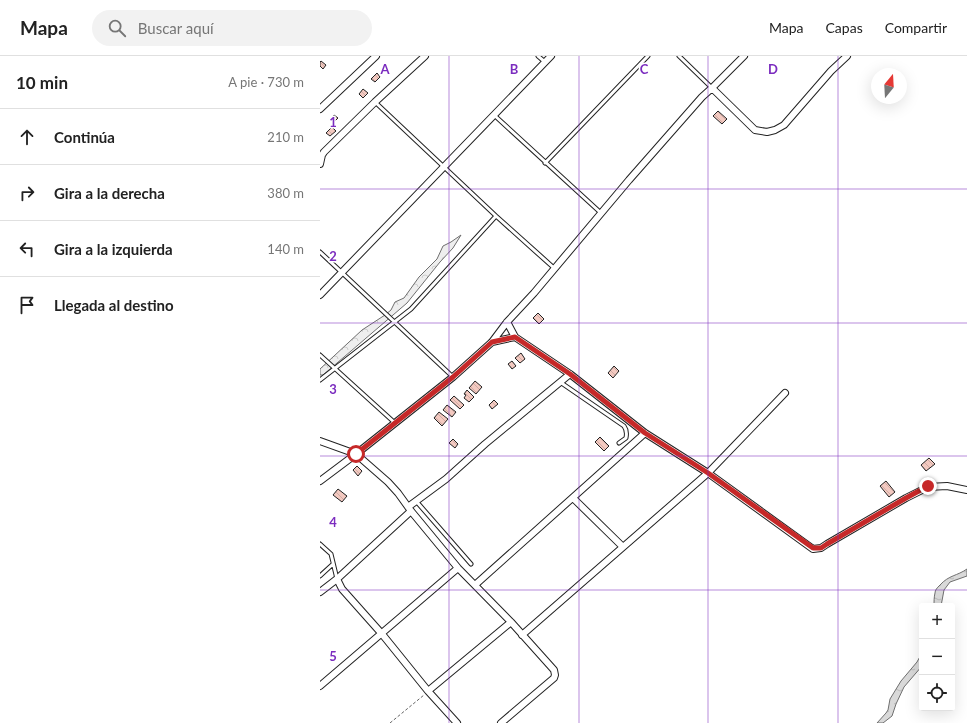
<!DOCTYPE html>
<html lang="es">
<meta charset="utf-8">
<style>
:root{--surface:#fff;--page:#f2f2f2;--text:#222;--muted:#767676;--line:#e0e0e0}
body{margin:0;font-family:Lato,sans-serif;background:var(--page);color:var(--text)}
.controls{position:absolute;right:12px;bottom:12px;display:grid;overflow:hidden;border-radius:4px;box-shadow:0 4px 16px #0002}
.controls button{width:36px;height:36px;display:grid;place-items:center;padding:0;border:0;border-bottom:1px solid var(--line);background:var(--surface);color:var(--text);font:20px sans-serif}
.compass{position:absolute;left:551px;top:12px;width:36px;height:36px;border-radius:50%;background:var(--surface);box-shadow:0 4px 16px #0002;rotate:18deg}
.stop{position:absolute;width:12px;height:12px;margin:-9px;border:3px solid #c62828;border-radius:50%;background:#fff}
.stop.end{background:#c62828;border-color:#fff;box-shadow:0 1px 4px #0008}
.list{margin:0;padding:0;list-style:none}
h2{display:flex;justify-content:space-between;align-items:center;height:52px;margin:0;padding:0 16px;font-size:17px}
h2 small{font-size:13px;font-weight:400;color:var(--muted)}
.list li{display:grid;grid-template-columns:26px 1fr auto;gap:12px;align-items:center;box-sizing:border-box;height:56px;padding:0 16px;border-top:1px solid var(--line)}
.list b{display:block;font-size:15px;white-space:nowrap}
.list em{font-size:13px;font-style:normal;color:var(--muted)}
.icon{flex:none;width:22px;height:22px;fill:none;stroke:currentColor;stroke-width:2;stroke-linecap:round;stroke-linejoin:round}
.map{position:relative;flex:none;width:647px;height:667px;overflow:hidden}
header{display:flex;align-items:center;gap:24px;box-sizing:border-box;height:56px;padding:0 20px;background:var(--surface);border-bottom:1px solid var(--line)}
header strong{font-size:19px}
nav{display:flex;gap:22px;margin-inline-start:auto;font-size:14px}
.search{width:280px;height:36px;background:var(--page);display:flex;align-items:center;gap:10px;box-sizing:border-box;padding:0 14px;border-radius:22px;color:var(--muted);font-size:15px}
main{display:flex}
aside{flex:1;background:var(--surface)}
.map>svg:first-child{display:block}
</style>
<header>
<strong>Mapa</strong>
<div class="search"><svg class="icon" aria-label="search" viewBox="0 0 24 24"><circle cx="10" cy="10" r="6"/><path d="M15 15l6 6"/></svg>Buscar aquí</div>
<nav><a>Mapa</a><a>Capas</a><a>Compartir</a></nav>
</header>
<main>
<aside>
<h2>10 min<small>A pie · 730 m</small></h2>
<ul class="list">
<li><svg class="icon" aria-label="ahead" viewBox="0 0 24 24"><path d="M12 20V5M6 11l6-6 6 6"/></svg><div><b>Continúa</b></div><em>210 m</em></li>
<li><svg class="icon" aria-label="right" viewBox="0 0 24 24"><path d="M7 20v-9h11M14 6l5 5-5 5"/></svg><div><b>Gira a la derecha</b></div><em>380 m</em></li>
<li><svg class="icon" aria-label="left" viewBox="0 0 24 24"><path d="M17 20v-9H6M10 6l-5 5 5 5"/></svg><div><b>Gira a la izquierda</b></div><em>140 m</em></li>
<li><svg class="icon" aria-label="arrive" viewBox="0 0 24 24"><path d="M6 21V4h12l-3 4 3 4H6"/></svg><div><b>Llegada al destino</b></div></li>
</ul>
</aside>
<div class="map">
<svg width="647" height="667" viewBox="0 0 647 667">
<defs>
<pattern id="forest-crowns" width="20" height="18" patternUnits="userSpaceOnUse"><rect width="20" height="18" fill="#eee"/><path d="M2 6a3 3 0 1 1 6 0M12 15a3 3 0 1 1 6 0" fill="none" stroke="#ccc"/></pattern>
<pattern id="water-ripples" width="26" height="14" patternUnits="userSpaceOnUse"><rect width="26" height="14" fill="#d9d9d9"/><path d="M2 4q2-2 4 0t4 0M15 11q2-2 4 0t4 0" fill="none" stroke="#bababa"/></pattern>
<pattern id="building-back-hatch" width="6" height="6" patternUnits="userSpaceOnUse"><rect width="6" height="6" fill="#f3c9c0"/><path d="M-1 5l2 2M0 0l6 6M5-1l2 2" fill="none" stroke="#d0aca5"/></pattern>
</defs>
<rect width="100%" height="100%" fill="#fff"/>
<path fill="url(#forest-crowns)" stroke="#6f6f6f" d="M141,179l-8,13 -13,14 -33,41 -84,72h-3v-6l42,-39 23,-15 6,-5 4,-8 9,-4 15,-21 18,-18 6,-13 8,-4z"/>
<path fill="url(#water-ripples)" stroke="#6f6f6f" d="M647,513v7l-17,6 -6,8 -3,16h-7c0,-4 0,-9 1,-13 0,-3 2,-5 5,-8 9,-10 17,-9 27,-16z
M602,597v13l-18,21 -8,17 -4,12 -9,7h-6l9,-10 2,-3 2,-11 11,-18 16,-19z"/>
<path fill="url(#building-back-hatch)" stroke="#222" d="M1,5l5,4 -3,4 -3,-3v-4z
M57,17l3,4 -5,5 -4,-3z
M43,33l5,4 -5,5 -4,-4z
M398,55l9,8 -5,5 -9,-8z
M14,59l4,3 -4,4 -4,-3z
M12,71l4,4 -6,5 -4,-3z
M218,257l6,6 -5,5 -6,-6z
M201,297l4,6 -5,4 -5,-5z
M192,305l4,5 -4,3 -4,-5z
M294,310l5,5 -6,7 -5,-5z
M155,325l7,6 -6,7 -7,-6z
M147,334l7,7 -5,5 -5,-4 2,-3 -2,-1z
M134,340l10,9 -4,4 -10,-9z
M174,344l4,4 -6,5 -3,-4z
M127,349l9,7 -4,5 -9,-7z
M119,356l9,7 -6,7 -8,-8z
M280,381l9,9 -5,5 -9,-9z
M133,383l5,5 -3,4 -6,-5z
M609,402l6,6 -9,7 -5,-6z
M37,410l5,5 -4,5 -5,-6z
M566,425l9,11 -6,5 -9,-11z
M18,433l9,7 -5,6 -9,-7z"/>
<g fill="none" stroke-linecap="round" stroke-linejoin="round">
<g stroke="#222" stroke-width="5">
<path id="service" d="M218,0l7,6
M359,0l33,32
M55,46l121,114 58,52
M174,59l107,98
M225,107l103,-107
M0,196l133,125
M0,299l75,68
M0,324l91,-71 85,-93
M240,326l64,44c3,4 3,7 2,12l-7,5
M96,445l55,63
M0,488l11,10 6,25
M0,520l13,-12"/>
</g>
<g stroke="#222" stroke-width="8">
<path id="minor" d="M392,32l32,-32
M0,53l56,-53
M0,108l2,-9 2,-3 51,-50 50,-46
M0,239l231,-239
M187,266l8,15 55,37 75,59 63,40 105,76 8,-1 6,-4 79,-46 22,-11 19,-1 20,4
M172,286l23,-5
M0,385l36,13 97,-77 39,-35 15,-20 27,-29 95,-113 73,-83 10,-9 43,42 12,2 8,-2 9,-5 47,-54 16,-15
M0,425l36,-27 32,28 10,11 13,18 47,57 53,54 43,48 1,5 -1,3 -53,45
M253,442l50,49
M88,451l38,-28 39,-35 85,-70
M17,523l5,10 40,45 46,57 29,32
M155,529l170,-152
M0,536l17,-13 74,-68
M202,579l186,-162 77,-80
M0,630l138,-118
M108,635l83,-69"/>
</g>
<path stroke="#646464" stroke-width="1" stroke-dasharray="3 2" stroke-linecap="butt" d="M70,667l34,-28"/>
<use href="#service" stroke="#fff" stroke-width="3"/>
<use href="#minor" stroke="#fff" stroke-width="6"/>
</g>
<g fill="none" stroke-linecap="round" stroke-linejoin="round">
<path stroke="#c62828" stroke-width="5" d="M36,398l97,-77 39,-35 23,-5 55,37 75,59 63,40 105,75h8l6,-4 79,-46 22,-12"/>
</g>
<path fill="none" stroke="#7b2cbf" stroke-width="1" stroke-opacity="0.55" d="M129,0v667M259,0v667M388,0v667M518,0v667M0,133h647M0,267h647M0,400h647M0,534h647"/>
<g font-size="13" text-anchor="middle" font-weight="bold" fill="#7b2cbf" stroke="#fff" stroke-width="3" stroke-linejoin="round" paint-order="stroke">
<text x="65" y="18">A</text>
<text x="194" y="18">B</text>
<text x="324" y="18">C</text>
<text x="453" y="18">D</text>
<text x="13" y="71">1</text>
<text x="13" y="205">2</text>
<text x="13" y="338">3</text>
<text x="13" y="471">4</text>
<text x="13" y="605">5</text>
</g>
</svg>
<div class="controls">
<button>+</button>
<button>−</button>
<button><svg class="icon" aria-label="locate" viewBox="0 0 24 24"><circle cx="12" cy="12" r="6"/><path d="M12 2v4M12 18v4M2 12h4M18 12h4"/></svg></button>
</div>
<svg class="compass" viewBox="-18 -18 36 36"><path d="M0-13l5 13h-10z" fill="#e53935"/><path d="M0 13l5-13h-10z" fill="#767676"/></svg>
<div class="stop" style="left:36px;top:398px"></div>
<div class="stop end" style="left:608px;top:430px"></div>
</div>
</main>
